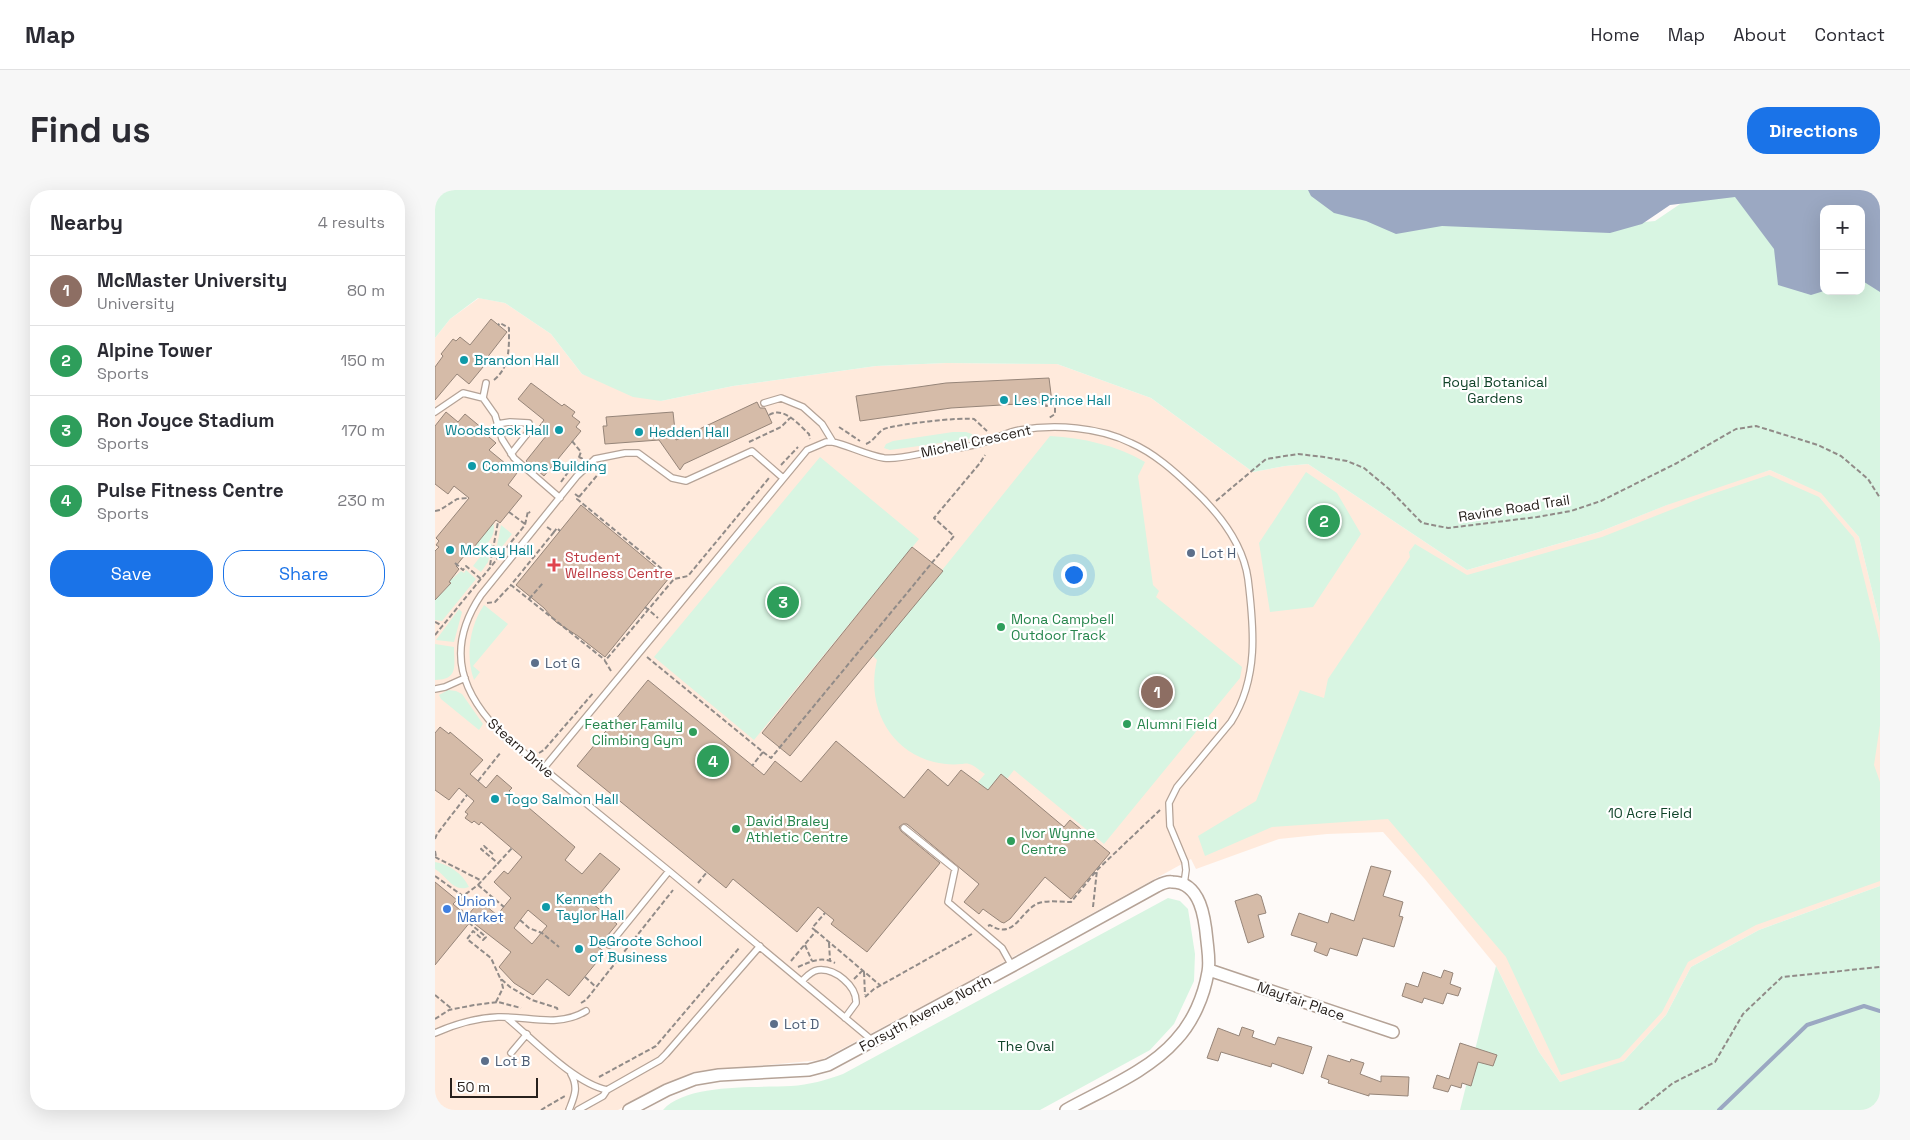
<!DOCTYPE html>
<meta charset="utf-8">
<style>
:root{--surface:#fff;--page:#f7f7f7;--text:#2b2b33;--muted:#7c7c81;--line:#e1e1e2;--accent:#1a73e8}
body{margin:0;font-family:"Space Grotesk",sans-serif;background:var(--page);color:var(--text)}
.controls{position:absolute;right:15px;top:15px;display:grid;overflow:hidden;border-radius:10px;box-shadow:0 5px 20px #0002}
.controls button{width:45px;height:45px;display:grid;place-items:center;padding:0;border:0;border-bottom:1px solid var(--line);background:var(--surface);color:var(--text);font:25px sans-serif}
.scale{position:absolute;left:15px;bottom:12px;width:88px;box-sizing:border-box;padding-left:5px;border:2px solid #27201c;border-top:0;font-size:14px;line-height:18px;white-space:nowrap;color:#27201c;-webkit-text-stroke:4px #fff;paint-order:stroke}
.you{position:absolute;left:638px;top:384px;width:18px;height:18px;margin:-12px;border:4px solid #fff;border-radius:50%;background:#1a73e8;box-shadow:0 0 0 8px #1a73e833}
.badge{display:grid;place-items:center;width:32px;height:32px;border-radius:50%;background:var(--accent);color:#fff;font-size:16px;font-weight:700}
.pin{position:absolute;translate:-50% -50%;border:2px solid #fff;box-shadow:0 1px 5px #0006}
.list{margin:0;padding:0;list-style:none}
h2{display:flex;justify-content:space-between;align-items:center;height:65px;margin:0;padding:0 20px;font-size:21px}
h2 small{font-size:16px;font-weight:400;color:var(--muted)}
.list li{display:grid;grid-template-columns:32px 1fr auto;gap:15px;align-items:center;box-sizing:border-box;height:70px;padding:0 20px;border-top:1px solid var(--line)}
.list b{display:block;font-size:19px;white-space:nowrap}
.list p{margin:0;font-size:16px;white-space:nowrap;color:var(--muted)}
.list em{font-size:16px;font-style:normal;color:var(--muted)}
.actions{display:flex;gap:10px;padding:15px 20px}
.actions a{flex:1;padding:11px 0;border:1px solid var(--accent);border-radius:20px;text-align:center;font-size:18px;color:var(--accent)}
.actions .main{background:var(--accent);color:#fff}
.map{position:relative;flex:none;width:1445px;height:920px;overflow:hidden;border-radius:20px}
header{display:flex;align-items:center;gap:30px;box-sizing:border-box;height:70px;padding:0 25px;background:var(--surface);border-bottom:1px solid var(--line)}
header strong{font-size:24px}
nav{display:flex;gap:28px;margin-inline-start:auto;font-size:18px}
.intro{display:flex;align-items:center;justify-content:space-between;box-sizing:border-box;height:120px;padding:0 30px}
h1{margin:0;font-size:35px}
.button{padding:12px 22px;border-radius:20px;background:var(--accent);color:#fff;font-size:18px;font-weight:700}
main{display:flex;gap:30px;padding:0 30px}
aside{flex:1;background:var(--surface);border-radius:20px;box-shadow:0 5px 20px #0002}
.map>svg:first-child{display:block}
</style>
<header>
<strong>Map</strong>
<nav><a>Home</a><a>Map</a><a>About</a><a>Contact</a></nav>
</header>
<div class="intro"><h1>Find us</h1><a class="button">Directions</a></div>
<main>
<aside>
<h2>Nearby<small>4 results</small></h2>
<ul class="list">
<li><span class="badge" style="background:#8d6e63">1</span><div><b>McMaster University</b><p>University</p></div><em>80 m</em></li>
<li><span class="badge" style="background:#2e9e5b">2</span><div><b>Alpine Tower</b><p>Sports</p></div><em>150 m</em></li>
<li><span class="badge" style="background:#2e9e5b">3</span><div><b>Ron Joyce Stadium</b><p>Sports</p></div><em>170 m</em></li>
<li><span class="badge" style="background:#2e9e5b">4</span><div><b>Pulse Fitness Centre</b><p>Sports</p></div><em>230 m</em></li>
</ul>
<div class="actions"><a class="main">Save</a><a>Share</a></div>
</aside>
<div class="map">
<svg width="1445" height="920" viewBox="0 0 1445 920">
<rect width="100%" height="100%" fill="#fefaf8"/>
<path fill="#ffeadc" d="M44,108l26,5 46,31 31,40 79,27 72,-15 143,-20 70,-3 111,1 94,34 102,74 32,-6 23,-2 159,106 132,-38 105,-42 66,-20 51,22 38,45 21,86v263l-121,44 -68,37 -25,48 -42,46 -31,13 -33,8 -21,-30 -43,-86 -72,-88 -41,-46 -56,2 -48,5 -83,30 -5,-10 -242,133 -128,68 -128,12 -75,38h-183v-772l15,-19z"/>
<path fill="#d8f5e2" d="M0,0h887l302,34 31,-3 28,-19 65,-8 76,73v24h37v-23l19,-2v357l-21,-86 -38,-44 -51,-23 -103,35 -68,27 -132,38 -159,-106 -23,2 -32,6 -102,-74 -94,-34 -111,-1 -70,3 -143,20 -72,15 -28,-4 -51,-23 -31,-40 -46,-31 -27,-5 -28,21 -15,19z
M518,242h13l6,2 1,3 -4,2 -79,11 -6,-2 2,-4 7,-3z
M615,246c33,2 66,9 95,26l-7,14 15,109 6,6 -3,6 86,70 -2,11 -136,166 -90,-74 -7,9 -6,-5 -19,23 -10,-8 13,-15c-5,-3 -11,-9 -16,-10 -3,-1 -5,0 -8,0 -9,1 -18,0 -27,-2 -46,-11 -68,-58 -57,-102l-4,-4z
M385,267l99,82 -165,201 -100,-83z
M871,282l31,21 24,41 -48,73 -43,5 -11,-69z
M1334,285l50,22 35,41 26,105v82l-6,40 6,17v99l-124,44 -68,37 -26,50 -42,46 -59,17 -55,-118 -118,-138 -116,8 -67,29 -7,-20 58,-35 44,-111 24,8 4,-19 82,-122 -1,-5 6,-8 52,31 135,-38 104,-41z
M58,332c4,13 -5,20 -13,30l-2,1 -5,-4z
M66,335l11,9 -17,22z
M55,354h2l-4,18 -7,10 -8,-6z
M31,380l10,9 -34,42 -7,-1v-21l3,-8 4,2 9,-10 -4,-4 2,-2 3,2 9,-8 3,2z
M49,415l24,19 -35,42 7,6 -6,8c-9,-24 -4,-55 10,-75z
M24,419l3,3 -8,30 -18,-2z
M0,454l19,3c0,18 5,33 -19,33z
M13,500l8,1 6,3 21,30 -4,6 -38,-31 -2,-4z
M0,672c15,3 27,11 34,25 -16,6 -22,-11 -34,-18z
M1445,696v224h-420l36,-144 43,86 21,30 64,-21 42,-46 25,-48 68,-37z
M733,708l12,3 8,8 7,45 -1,27 -20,43 -24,26 -110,60h-377c23,-27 95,-22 128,-24 18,-1 35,-6 52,-12z"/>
<path fill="#9ba8c2" d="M873,0h572v102l-19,-12v-71h-37v82l-13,4 -33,-10 -4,-36 -39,-52 -65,8 -28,19 -32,9 -168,-7 -46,8 -30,-13 -32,-8 -23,-17z"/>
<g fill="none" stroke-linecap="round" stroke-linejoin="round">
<path stroke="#9ba8c2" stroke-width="4" d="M1284,920l88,-85 57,-19 16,5"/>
</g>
<path fill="#d5bba8" stroke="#968579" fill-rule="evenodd" d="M56,129l16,13 -21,27 2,2 -19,23 -12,-10 -22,26v-33l8,-11 -2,-2 12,-15 3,2 4,-4 10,8z
M614,188l3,24 -101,6 -91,13 -4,-25 90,-13z
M96,193l31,23 2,-2 11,8 -3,4 8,6 -4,5 5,4 -37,45 -18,-15 20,-25 -9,-7 7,-9 -26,-21z
M322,212l3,6h5l7,15 -88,41 -4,6 -21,-30 -54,4 -2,-18h4l-1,-9 67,-5 3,28z
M11,222l12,10 7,-8 18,15 -1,2 14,12 -7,7 28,23 -9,12 14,11 -22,27 -4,-3 -26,32 -2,-1 -12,15 3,3 -10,13 2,1 -16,17v-49l4,-4 -3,-2 3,-4 -3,-3 33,-40 -15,-12 -6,8 -13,-10v-58z
M146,315l88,73 -64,79 -27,-21 -22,-14 -12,-14 -28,-23z
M477,357l31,24 -153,185 -28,-23z
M213,490l116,95 11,-14 26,21 35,-41 68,57 24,-29 20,17 13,-16 27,20 13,-16 63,53 6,-7 40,33 -39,46 -26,-22 -35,42 -6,4 -3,-1 -18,-13 -4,5 -15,-12 15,-18 -72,-60h-4l-4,3 2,4 39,32 -73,89 -36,-28 3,-4 -16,-13 -21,25 -64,-53 -7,9 -149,-122z
M5,537l9,7 1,-2 33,28 -13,14 16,14 11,-13 15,13 -3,3 66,56 -10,13 17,14 18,-21 20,16 -28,34 25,21 -19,23 7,5 -36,44 -22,-17 -14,16 -19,-12 -15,-16 12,-15 -40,-31 -36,44v-83l22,18 -4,4 14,12 13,-15 17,14 14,-17 -17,-16 10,-11 4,3 14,-17 -41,-35 -2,3 -5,-4 -2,2 -7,-5 3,-4 -3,-2 9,-11 -15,-13 -10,12 -14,-10v-57zM93,720l19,16 -15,18 -18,-16z
M936,676l20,5 -8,25 20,6 -4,14 4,1 -9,30 -31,-9 -6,18 -27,-8 -3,8 -13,-5 3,-8 -26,-8 8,-22 29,10 3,-10 23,8z
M822,704l4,2 5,17 -8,2 6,22 -16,6 -13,-42z
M1009,780l9,3 -3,11 11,4 -3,8 -11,-3 -4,11 -19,-6 -2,5 -20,-7 4,-13 12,4 5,-15 18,6z
M807,837l12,4 -2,6 23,8 3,-8 34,10 -9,27 -31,-11 -1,4 -50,-15 -3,9 -11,-3 11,-30 21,8z
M1025,853l37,12 -4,11 -15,-4 -7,24 -9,-3 -1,5 -10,-3 -3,7 -15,-4 4,-13 12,4z
M893,865l22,7 1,-3 13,4 -4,11 21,8v-6l28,1 -1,19 -39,-2v2l-41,-13 1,-3 -8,-3z"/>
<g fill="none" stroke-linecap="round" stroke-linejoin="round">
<g stroke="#b5a397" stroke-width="8">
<path id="lane" d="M51,193l-3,15 12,17 7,24 12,19 46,40
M329,213l17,-5 22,9 19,17 11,18
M0,222l28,-19 20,5
M62,234l13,-2 19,1 1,7 -19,24
M348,288l-31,-27 -66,30 -14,-3 -34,-25h-13l-30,6 -18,17 -96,119c-37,55 -20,100 25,143l163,133 204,170
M0,499l10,-2 20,-9
M108,579l264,-319 19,-8h7c17,4 33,13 51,16 16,2 36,-5 52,-7 18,-2 35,-4 52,-10 11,-3 21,-10 32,-11 35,-6 79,-3 111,13 23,10 43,28 61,45 26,24 51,55 56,91 6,49 11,99 -17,143l-54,65 -8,16 1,23 15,36 1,8 -2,14
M469,638l51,41 -7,33 54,46 10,18
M174,755l60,-74
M367,791c4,-4 9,-10 16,-11 17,-2 39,16 38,33l-11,15
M72,828c27,22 67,65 100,72
M0,843c20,-9 41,-15 63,-16 30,-1 60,11 88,-6
M76,863l16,-19
M134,920c5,-13 10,-22 2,-36
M143,920l25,-14 4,-6 53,-30 6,-6 94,-108"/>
</g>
<g stroke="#b5a397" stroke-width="14">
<path id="street" d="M774,780l184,62
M194,920l38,-20 28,-11 24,-4 90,-5 19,-5 184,-99 145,-80c4,-2 10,-5 15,-4 29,0 33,37 35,59 1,10 3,21 1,31 -4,24 -15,50 -32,68 -27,31 -74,50 -110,70"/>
</g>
<path stroke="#918b88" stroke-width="2" stroke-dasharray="5 2.5" stroke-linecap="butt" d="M59,190c16,-13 15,-32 15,-52l-9,-5 -2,2
M610,213l1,3 9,-1v9l-6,4
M334,225c15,-9 29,9 40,19l1,5
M404,237l21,14
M137,251l9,11 -2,5
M314,252l32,-15 9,-9
M431,254c8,-3 11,-11 18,-15 14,-5 76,-12 90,-10l13,12
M346,275l17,-18
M126,292l18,-25 4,2
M140,304l4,3 -2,2 96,79
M144,307l26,-31
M781,311l50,-42 32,-5 26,3 23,4 17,7 25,21 33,34 26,5 89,-11 34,-6 30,-10 76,-38 59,-34 20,-3 62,19 23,11 27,23 12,19
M0,321l5,-1 17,-11 11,-1
M74,322l16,12
M112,337l7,5 3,-4 3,3
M119,342l-43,53 94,75
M20,373l8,7 3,-4 15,13
M55,375l8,-43
M94,409l14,-16
M52,413l8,-1 16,-17
M210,417l13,11
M0,432l8,4
M0,445l90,-110 3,-14 2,2
M212,467l116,95 -11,14
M176,481l-6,-10 69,-82 14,-3 81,-98
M328,562l8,6 183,-222 -20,-18 46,-55 5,-8
M104,563l5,-3 50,-58
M43,591l23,-29
M0,649l2,-5 30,-39
M0,661l1,6
M58,664l-9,-8 -3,3 18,15
M0,667l47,24
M0,686l28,20 15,-11 34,-37
M263,693l9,-11
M43,695l26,22
M28,706l-4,9 8,16 19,16 -3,3 -10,-9 -6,8 24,19 9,20 10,9 22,13 25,8 1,3
M658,717l4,-37
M85,730l9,8 13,5 17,14
M553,736l2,-1c25,16 30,-15 49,-22 10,-3 22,-1 32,-1l26,-32 63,-60
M381,741l-4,-3 13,-15
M394,753l1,17
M370,755l7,16
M356,771l25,-30 65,55
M363,777c14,-6 24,-11 37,-4
M429,782l1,23
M150,787l11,10
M419,789l9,-9
M0,805l17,14
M430,807l9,-8 98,-55
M61,812l7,-14 -2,-9
M146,813l5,-3 87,-110
M0,829l14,-9 25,-5 24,-3 23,6
M164,887l57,-31 84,-99
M106,920l24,-14
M1204,920l34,-27 42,-21 28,-48 39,-37 98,-10"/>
<use href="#lane" stroke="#fff" stroke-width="5.5"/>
<use href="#street" stroke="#fff" stroke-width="11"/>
</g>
<g fill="#0f9aa8" stroke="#fff" stroke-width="2">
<circle cx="29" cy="170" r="5"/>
<circle cx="569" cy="210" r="5"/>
<circle cx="124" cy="240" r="5"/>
<circle cx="204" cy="242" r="5"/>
<circle cx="37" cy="276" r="5"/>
<circle cx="15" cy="360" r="5"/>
<circle cx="60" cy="609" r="5"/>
<circle cx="111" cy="717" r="5"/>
<circle cx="144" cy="759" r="5"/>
</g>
<g fill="#5c6f8a" stroke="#fff" stroke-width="2">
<circle cx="756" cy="363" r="5"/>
<circle cx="100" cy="473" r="5"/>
<circle cx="339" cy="834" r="5"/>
<circle cx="50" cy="871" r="5"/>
</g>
<path fill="#e0444e" stroke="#fff" stroke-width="2" d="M116.5 367.5h5v5h5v5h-5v5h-5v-5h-5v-5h5z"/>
<g fill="#2e9e5b" stroke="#fff" stroke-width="2">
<circle cx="566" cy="437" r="5"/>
<circle cx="692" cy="534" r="5"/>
<circle cx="258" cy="542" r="5"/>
<circle cx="301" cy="639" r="5"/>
<circle cx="576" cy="651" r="5"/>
</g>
<circle fill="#3f7fe0" stroke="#fff" stroke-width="2" cx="12" cy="719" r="5"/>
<g text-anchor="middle" stroke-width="4.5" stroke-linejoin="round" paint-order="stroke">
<g font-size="14" fill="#0d838f" stroke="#fff" text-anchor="start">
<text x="39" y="175">Brandon Hall</text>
<text x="579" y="215">Les Prince Hall</text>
<text x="114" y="245" text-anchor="end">Woodstock Hall</text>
<text x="214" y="247">Hedden Hall</text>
<text x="47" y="281">Commons Building</text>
<text x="25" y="365">McKay Hall</text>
<text x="70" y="614">Togo Salmon Hall</text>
<text x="121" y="714">Kenneth<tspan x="121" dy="16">Taylor Hall</tspan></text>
<text x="154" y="756">DeGroote School<tspan x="154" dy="16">of Business</tspan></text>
</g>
<g font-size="14" fill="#104329" stroke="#fff">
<text x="1060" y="197">Royal Botanical<tspan x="1060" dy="16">Gardens</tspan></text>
<text x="1215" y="628">10 Acre Field</text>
<text x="591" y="861">The Oval</text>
</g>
<g font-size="14" fill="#27201c" stroke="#fff">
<text transform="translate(541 251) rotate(-12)" y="5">Michell Crescent</text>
<text transform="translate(1079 318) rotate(-9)" y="5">Ravine Road Trail</text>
<text transform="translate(86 558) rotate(41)" y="5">Stearn Drive</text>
<text transform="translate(866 811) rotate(19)" y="5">Mayfair Place</text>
<text transform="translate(490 823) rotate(-28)" y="5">Forsyth Avenue North</text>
</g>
<g font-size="14" fill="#4e5e75" stroke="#fff" text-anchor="start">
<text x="766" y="368">Lot H</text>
<text x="110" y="478">Lot G</text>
<text x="349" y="839">Lot D</text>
<text x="60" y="876">Lot B</text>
</g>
<g font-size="14" fill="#be3a42" stroke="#fff" text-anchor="start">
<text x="130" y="372">Student<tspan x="130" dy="16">Wellness Centre</tspan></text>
</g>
<g font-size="14" fill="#27864d" stroke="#fff" text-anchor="start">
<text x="576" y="434">Mona Campbell<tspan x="576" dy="16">Outdoor Track</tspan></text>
<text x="248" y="539" text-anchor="end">Feather Family<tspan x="248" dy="16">Climbing Gym</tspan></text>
<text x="702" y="539">Alumni Field</text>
<text x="311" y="636">David Braley<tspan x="311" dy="16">Athletic Centre</tspan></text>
<text x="586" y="648">Ivor Wynne<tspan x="586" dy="16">Centre</tspan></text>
</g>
<g font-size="14" fill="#366cbe" stroke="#fff" text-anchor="start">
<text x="22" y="716">Union<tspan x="22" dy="16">Market</tspan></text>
</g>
</g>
</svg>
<div class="controls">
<button>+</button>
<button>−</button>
</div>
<div class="scale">50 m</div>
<div class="you"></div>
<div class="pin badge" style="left:722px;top:502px;background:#8d6e63">1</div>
<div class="pin badge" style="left:889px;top:331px;background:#2e9e5b">2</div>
<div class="pin badge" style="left:348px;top:412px;background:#2e9e5b">3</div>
<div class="pin badge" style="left:278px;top:571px;background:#2e9e5b">4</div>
</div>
</main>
